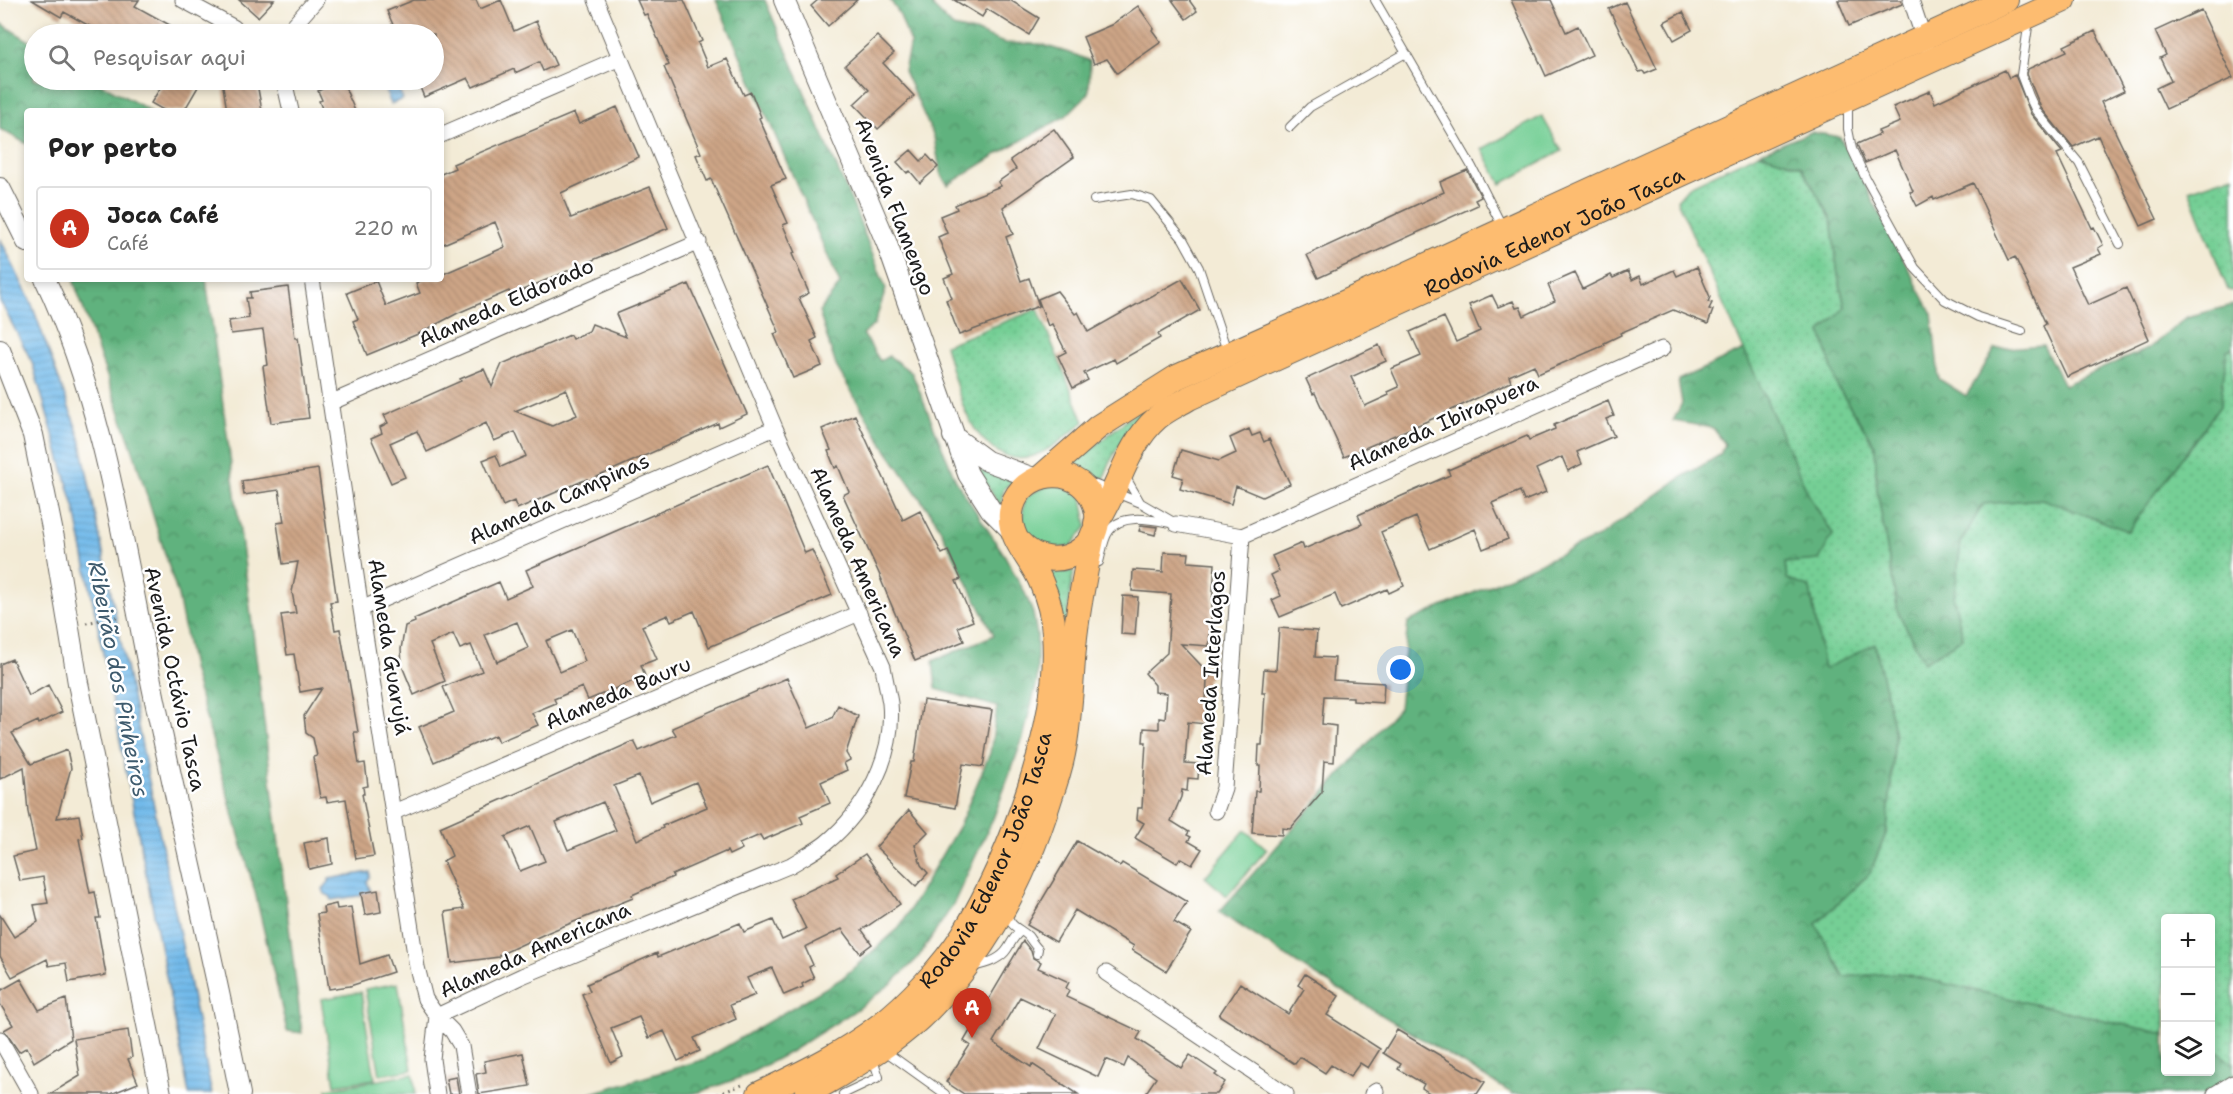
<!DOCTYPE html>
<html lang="pt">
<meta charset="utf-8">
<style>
:root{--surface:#fff;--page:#f2f2f2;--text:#222;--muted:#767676;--line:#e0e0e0;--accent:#c8321e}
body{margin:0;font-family:"Shantell Sans",sans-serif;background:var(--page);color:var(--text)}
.controls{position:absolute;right:18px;bottom:18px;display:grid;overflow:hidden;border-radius:6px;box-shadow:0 3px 9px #0003}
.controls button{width:54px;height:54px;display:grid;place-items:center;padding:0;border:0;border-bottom:2px solid var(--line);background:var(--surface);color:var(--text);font:30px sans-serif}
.you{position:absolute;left:1401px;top:670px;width:21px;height:21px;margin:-15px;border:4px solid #fff;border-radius:50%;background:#1a73e8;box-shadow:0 0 0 9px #1a73e833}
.badge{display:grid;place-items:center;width:39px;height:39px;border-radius:50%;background:var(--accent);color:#fff;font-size:20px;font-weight:700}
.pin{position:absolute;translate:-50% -50px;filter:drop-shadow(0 2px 3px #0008)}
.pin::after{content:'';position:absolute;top:32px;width:21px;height:18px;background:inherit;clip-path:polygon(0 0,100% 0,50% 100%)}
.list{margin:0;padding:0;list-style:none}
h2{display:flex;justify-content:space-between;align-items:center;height:78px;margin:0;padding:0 24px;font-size:26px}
h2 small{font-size:20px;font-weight:400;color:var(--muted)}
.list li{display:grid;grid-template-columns:39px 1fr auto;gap:18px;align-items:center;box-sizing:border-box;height:84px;margin:0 12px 12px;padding:0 12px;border:2px solid var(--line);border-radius:6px}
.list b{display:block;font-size:22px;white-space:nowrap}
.list p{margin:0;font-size:20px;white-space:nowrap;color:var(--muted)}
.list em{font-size:20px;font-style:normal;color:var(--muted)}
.icon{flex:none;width:33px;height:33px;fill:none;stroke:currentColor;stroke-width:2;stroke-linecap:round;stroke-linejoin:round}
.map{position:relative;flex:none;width:2233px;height:1094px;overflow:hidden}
.search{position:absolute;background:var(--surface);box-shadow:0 3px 9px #0003;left:24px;top:24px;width:420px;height:66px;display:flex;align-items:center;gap:15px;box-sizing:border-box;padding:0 21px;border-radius:33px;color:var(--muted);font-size:22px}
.panel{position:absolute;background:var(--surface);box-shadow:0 3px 9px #0003;left:24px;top:108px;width:420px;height:174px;border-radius:6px}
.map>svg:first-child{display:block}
</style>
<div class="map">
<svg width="2233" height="1094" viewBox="0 0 2233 1094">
<defs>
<pattern id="grass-dots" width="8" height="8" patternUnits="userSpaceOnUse" patternTransform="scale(1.5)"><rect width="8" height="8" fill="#75cf95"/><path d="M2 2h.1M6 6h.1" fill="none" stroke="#65b180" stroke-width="1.8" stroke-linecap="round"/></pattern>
<pattern id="forest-crowns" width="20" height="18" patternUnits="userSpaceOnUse" patternTransform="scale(1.5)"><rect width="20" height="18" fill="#60b27e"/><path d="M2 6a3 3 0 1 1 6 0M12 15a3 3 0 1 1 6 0" fill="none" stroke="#4e9066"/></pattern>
<pattern id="water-rules" width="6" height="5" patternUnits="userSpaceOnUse" patternTransform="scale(1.5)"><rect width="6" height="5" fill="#72baea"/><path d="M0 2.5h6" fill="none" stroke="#629fc8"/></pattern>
<pattern id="building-back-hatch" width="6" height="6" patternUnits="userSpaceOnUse" patternTransform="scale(1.5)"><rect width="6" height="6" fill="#cda586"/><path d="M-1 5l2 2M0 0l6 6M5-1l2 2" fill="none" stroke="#af8d73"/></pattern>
</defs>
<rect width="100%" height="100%" fill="#fff"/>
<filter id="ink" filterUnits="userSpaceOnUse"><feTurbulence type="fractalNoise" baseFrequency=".0167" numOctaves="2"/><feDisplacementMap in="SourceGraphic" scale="12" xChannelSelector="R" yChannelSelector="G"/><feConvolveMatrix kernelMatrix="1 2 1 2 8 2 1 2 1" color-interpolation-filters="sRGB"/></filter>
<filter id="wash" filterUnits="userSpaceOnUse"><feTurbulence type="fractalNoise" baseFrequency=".008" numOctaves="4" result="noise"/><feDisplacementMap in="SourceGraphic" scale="24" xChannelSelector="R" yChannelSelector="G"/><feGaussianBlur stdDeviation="1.35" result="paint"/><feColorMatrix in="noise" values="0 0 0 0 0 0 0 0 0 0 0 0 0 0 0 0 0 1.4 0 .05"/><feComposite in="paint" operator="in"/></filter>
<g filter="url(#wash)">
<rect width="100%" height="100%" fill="#f3ebd6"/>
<path fill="url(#grass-dots)" stroke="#487658" stroke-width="1.5" d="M1759,153l42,13 30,53 7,56 7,33 -8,78 38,60 2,43 21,123 26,50 39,-24 -9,-39 7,-57 21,-38 60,-5 86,31 92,-124 7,-56 6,-2v716l-22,-17 -1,-129h-44l-1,116 -267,-61 -54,4 -28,-53 54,-51 17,-42 8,-96 -20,-90 -51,25 -14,-82 -23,-9 -2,-16 48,-29 -23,-36 -133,-298 12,-14z
M2233,175v116l-5,-1 -39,-100z
M1038,309l46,113c-17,13 -33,29 -54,35 -7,3 -19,1 -26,-2 -40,-19 -48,-72 -59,-110z
M1333,316l-183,94c-21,21 -39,41 -46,70l-30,-17 71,-58z
M979,470l35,10 -10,9 -4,17 -14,-22z
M1074,571c-11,51 -7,103 -15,154 -4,33 -17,65 -28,96 -25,69 -62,138 -117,188 -38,35 -84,61 -130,85h-9c52,-27 106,-57 147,-98 79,-81 129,-204 137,-315 2,-22 5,-46 2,-68 -1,-13 -8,-27 -13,-39z"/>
<path fill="url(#forest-crowns)" stroke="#3e674d" stroke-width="1.5" d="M716,0h49l91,212 30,77 -12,36 -11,9 17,27 9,-5 23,17 44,108 49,75 21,39 7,18 4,22v48l-14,55 -30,81 -40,86 -36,54 -25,24 -39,29 -63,40 -45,24 -45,16 -12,2h-99l116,-35 136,-80 58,-51 61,-104 30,-71 7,-46 -61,-18 -3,-28 61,-26 -58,-114 -51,-73 -49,-82 -17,-54 21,-28z
M890,0h43v7l20,20 26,6 25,10 36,1 36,11 14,6 -1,32 -23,23 -67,37 -51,32 -7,-10 -7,-38 -30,-66 6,-28 -11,-30z
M0,23l34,21v36h60l57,31h-124v33l-27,-15z
M1811,132l29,5 92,177 7,65 27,17 29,-47 48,-4 21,40 85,-37 38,-31 46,-12v43l-6,2 -7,56 -92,125 -86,-32 -59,5 -22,38 -7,57 9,39 -39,24 -26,-50 -21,-123 -2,-43 -38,-60 -16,-54 24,-25 -7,-32 -7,-56 -30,-53 -42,-13z
M73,279h133l40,296 56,458 -15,-2 -32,-139 -63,-224 -14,-72 -44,-142z
M1744,350l66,148 23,36 -14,26 -34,3 2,16 23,9 14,81 51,-25 20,91 -8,96 -17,42 -54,51 28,53 54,-4 267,61 1,38h44l1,-25 22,17v30h-720l-201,-121 -93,-61 180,-204 9,-86 188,-84 86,-61 38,-22 5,-11 -12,-16 -40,-7 9,-18 -4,-23z"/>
<path fill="#75cf95" stroke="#487658" stroke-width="1.5" d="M1542,116l20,35 -61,33 -19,-35z
M1055,483l27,14 5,29 -17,21 -27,2 -20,-18c0,-37 -2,-34 32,-48z
M1245,830l22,19 -40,47 -22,-19z
M398,983l14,87 -32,5 -15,-86z
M361,992l14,87 -40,6 -14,-86z
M413,1074l3,20h-88l-1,-5z"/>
<path fill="url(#water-rules)" stroke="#476b83" stroke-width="1.5" d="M386,80h9l8,19 -12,5 -10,-23z
M0,238l31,64 49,136 132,656h-23l-114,-584 -43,-148 -32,-61z
M370,872v4l-3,6 5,12 -40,6 -2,-4 -5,-2 -2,-5 6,-7v-3z"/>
<g id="blocks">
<path fill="url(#building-back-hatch)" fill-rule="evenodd" d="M32,0h107l-4,6 51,28h-82l-40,-22 -3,5z
M239,0h35l-16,17z
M414,0h62l4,9 21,-9 13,31 22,-10 20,44 -13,6 -4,-9 -24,11 -1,-4 -41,18 -5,-9 -44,19 -7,-17h17v-46h-37l-10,-23z
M637,0h47l18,41 -4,2 10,24 19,-8 17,36 7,-3 10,25 -2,1 27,61 -15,6 17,38 -5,2 12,28 -3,1 17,39 -10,5 18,40 -6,3 11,25 -29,12 -19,-44 5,-2 -27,-61 -41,-92 -4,2 -11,-26 5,-2 -37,-86 5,-2 -22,-51 -3,1z
M818,0h39l-29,26 -17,-20z
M954,0h56l29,18 -10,17 -42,-26 -5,8z
M1172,0h17l8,11 -11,8z
M1511,0h40l15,32 12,-6 14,29 -46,21z
M1838,0h63l1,4 -53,22z
M1625,2l32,67 -12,5 -2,-3 -4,1 -30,-63z
M1138,6l16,23 -2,1 9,12 -44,31 -10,-14 -13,5 -11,-27 28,-12z
M2201,10l32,68 -67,31 -10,-21 15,-7 -11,-23 6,-3 -11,-24z
M1683,12l9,18 -18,10 -10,-18z
M2095,31l29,60 -23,11 56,117 -16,7 -43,-90 -25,11 -32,-39 -14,-34 1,-5 39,-18 -3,-5z
M877,36l17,17 -11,10 31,33 -36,33 -24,-25 15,-14 -24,-25z
M2005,70l4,8 6,-3 16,39 31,38 -5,2 35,74 2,-1 9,18 -5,3 3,6 -31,13 18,38 38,-17 23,51 -82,38 -24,-51 3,-2 -31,-67 -6,3 -36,-77 -39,17 -1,-3 -16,9 -7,-14 3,-1 -18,-41 -30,13 -7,-16 -1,-3 23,-10 -2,-3 22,-9 -7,-15 37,-16 5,12z
M165,80h37l-18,31h-19l-14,-8z
M222,80h25l1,5 9,-2 5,28h-35z
M326,80h16l13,31h-32l-4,-10 3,-1 -4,-9 11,-5z
M617,107l22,50 -78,36 10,25 79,-31 18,41 -157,67 -2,-4 -51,22 -40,21 -51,21 -14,-34 5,-2 -11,-26 29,-12 10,25 34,-13 -4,-10 9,-4h16v-4l64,-28 -10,-25 -54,23v-71l14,-6 -2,-4 121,-51 5,11z
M1054,129l20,28 -71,50 10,27 -7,3 15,44 8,-3 10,28 -80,29 -13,-35 6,-2 -8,-20 9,-4 -15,-37 9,-4 -7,-17 17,-7 -2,-4 13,-6 33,-13 -3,-4 18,-13 -6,-9z
M911,150l10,11 6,-6 11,12 -18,16 -10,-12 -3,2 -10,-11z
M1467,170l14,27 -6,3 3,5 -160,73 -11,-23 137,-63 -4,-10z
M1697,267l13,30 -2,5 4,1 -3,6 4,1 -5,14 -35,-14 -53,23 1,2 -17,8 1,2 -67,29 -4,-9 -25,11 2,6 -72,34 -95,41 -29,-64 -2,1 -7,-15 73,-34 7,16 -35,16 14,29 24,-11 -1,-3 11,-5 -8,-18 30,-13 -11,-24 34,-15 12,25 24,-11 -11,-26 23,-10 6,12 15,-6 3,7 4,-1 4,9 31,-15 -7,-16 27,-12 8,16 28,-14 2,3 15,-7 4,9 8,-4 3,8 31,-14 3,6z
M1182,279l18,31 -42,24 2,4 -44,25 -2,-4 -30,14 4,7 -15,8 -15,-32 8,-4 -14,-28 -4,2 -10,-27 19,-8 18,23 3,-2 10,20z
M689,284l58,130 -28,13 -1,-4 -130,58 -1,-2 -70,30 -3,-8 -11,5 -20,-46 13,-5 5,12 25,-11 -11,-24 -21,9 -8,-18 -59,29 -10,-21 -27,12 15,34 -14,6 -20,-45 11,-5 -2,-6 8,-4 -4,-8 77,-34 -1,-2 24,-10 8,18 10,-23 68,-29 2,4 17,-8 3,-7 34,13 -10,-23zM566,389l11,26 -25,11 -37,-15z
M288,287l7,51h3l11,80 -38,5 -8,-57 5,-1 -5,-35 -32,4 -2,-13 20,-3 -3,-20h5l-1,-6z
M1608,401l6,15 -8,3 8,17 -37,16 5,12 -14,7 -6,-14 -26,12 10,23 -22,9 -4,-10 -28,12 16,36 -25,10 -8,-20 -45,20 -14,-32 -35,15 23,54 -15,7 -2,-4 -46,20 -6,-15 -55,23 -8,-17 9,-4 -10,-21 8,-4 -7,-15 30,-13 2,6 58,-25 -4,-9 92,-40 -2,-5 79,-34 2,4 26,-11 -1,-4z
M855,415l48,105 17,-9 22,43 6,-3 13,28 -5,2 17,40 -15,6 6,14 -49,20 -34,-81h1l-39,-85 6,-3 -11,-26 -3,2 -7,-17 3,-1 -9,-21z
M1249,429l3,7 8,-3 4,9 5,-3 21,45 -28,13 -26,-11 -5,18 -51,-15 3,-11 -10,-3 8,-25 38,11 17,-8 -6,-15z
M768,465l37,88 7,-3 20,45 -123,52 -15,-36 -23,10 -3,-6 -26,11 15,33 -16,6 4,11 -57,24 -6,-13 -28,12 2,4 -24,10 6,12 -40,17 -3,-7 -61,27 -15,-35 35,-15 -11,-25 39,-16 -11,-26 -11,4 -7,-15 -23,10 15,37 -31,14 -12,-29 -1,-17 4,-23 10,-4 -1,-3 85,-37 7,16 27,-12 -7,-16zM517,622l11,26 -31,14 -12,-27zM572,630l13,31 -25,11 -14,-31z
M318,469l19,132 -7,1 5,28 5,-1 18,103h-4l5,32 6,-1 3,23 -5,1 1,7h-2l12,62 -18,3 -10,-60 -19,3 -1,-5 -6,1 -7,-41 4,-1 -4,-18 -7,-5 -2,-17 18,-28 -22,4 -6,-38 -7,1 -6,-40 15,-2 -4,-21 6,-30 -15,2 -6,-41 7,-1 -5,-32 -35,5 -2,-14z
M1141,525l16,2 -2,8 -16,-4z
M1164,552l25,1 -1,9 27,2 -6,82 -28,-2 30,32 -4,3 -2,45 -17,-2 -3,41 14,1 -1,15 -10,-1 -1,13 -5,-1 -1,7 -10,24 18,11 -2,3 4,2 -3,4 14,8 -10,16 -12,-7 -3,5 -42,-25 9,-15 -7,-4 1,-11h4l4,-66h-3l1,-14 15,1v-11l6,1 2,-26 -12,-1v-7l-10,-12 22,-20 4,-59 -39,-3 1,-21 30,2z
M1123,596l15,1 -3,38 -14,-1z
M1279,628l38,3 -2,26 20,1 -2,22 51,3 -1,20 -30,-2v-4l-29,-1 -2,28 14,2 -2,36 -10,-1 -2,31 -32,37 -8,-1v7l-30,-2 3,-42h4l1,-25h-2l1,-21h3l3,-52h-3l2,-24 12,1z
M12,659l17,37 19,-11 14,27 -23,12 -1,-3 -26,12 19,31 36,-14 4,18 -14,50 22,-3 4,23 -4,1 11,54 5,-1 5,26h-4l10,57 -37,7 -3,-19 -17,3 -2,-7 -35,18 -12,-21v-41l14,22 24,-15 -4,-17 14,-2 -5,-26 -23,4 -7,-25 23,-5 -8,-39 -4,-45 -24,12v-115z
M787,678l22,50 23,-10 6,-13 20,11 -12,37 4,7 -6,3 3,7 -26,12 9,21 -30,13 3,7 -40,17 -3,-5 -21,9 3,5 -13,6 -2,-4 -55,24 1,2 -41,18 1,3 -84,34 -50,23v2l-47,6 -7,-51 19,-3 -21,-48 9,-5 -12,-29 194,-86 5,10 37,-16 -4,-7zM639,776l11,26 46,-20 11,25 -45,19 1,2 -26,12 -23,-54zM603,802l13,28 -48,20 -12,-28zM530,826l15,35 -25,10 -15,-34z
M923,700l69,10 -9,57 -20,-3 -8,44 -51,-10 7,-36h3z
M909,810l19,22 -13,13 6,20 7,8 -12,13 -40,-39z
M329,838l3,26 -23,5 -5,-26z
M1077,841l43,25 2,-3 65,39 -13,20 17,10 -25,39 -34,-21 2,-4 -59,-36 -19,32 -29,-17z
M865,854l35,50 -38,26 10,14 -12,9 -18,-24 -37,18 8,18 -4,2 5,11 -12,6 1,3 -19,8 -12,-27 -25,10 8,17 -25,10 6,14 -42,19 6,13 -22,10 -14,-30 -15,7 -10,-21 -28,11 12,29 -12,6 -29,-69 8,-3 -3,-7 70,-31 1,4 82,-34 4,9 29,-12 9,20 24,-11 -15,-30 47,-22 -2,-3z
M378,890l3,22 -16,3 -4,-22z
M336,904l1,5 14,-2 9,57 27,-9 6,17 -43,14 -21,3 -12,-75 7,-1 -1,-6z
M1023,941l8,10 2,7 8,4 -3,6 31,14 -3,6 3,2 -3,7 75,35 -4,7 44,29 9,-13 27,18 -2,2 10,7 -8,12h-72l11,-16 -28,-20 -4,9 -18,-8 -8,18 -59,-28 17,-35 -36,-17 -27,45 38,25 1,-3 46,30h-114l-18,-12 24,-37 -6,-4z
M1305,974l34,22 -12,19 53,34 -12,19 -8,-5 -10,14 -19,-12 -6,8 -25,-16 -5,7 -76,-49 21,-32 48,31 16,-25 -6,-4z
M21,979l18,31 27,-11 5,40 -37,23 -7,-15 -8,5 -15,-22 9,-5 -13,-21v-13z
M128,1030l4,27 -4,2 10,24 -27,11h-61l30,-18 -6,-37z
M1397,1030l88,52 -8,12h-46l-9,-6 2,-4 -26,-15 3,-5 -18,-11z
M523,1053l7,33 -51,8 -3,-20 10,-2 -2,-11z
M456,1077l3,17h-10l-3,-15z"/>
</g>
</g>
<g filter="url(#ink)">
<use href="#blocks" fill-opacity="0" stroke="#67645d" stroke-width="1.5"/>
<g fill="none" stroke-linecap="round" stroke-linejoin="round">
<g stroke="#67645d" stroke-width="10">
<path id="service" d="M1375,0l97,167 31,61
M2029,20l-8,55 8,21 7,15 43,52 41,81
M1848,102v27l4,20 14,30 49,89 30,32 33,17 44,14
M1290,127l20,-20 96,-54
M1094,200l38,-6 19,6 32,39 16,29 28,83
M1125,476l15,26
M1091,483l50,20 31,18
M1099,562c3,-10 4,-23 10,-31 13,-20 48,-10 67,-7
M1006,914c7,15 12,13 22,22 3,4 6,9 10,13l-1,5
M973,967c11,-3 24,-6 32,-15 6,-7 7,-14 15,-20
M885,1051l60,43
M843,1094l36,-17 -6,-18"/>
</g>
<g stroke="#67645d" stroke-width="17">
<path id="minor" d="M183,0l50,27 8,7
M1911,0l15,45
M286,34l30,-34
M281,80l4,5 6,26
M441,135l179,-77
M312,279l49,330 56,358 8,32 12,17 15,15 9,15 8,48
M330,403l369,-161
M1176,524l66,12
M1242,536l420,-187
M361,609l414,-181
M1216,811l8,-23 18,-252
M394,812l465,-199
M1106,973l180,121
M437,1016l85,-40 269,-111c11,-7 25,-14 35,-22 40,-33 69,-87 64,-140 -2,-12 -5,-24 -7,-36l-108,-239 -179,-428
M0,1039l31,55
M437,1094l-5,-35 5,-43
M1372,1094l4,-3
M2215,1094l18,-11"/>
</g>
<g stroke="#67645d" stroke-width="22">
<path id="tertiary" d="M784,0l103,244 81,230 23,36 23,23
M0,188l27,54
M45,279c59,124 79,269 106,402 28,138 62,275 89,413
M0,350l33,85 21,103 24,145 83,411
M953,436l34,25 49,18"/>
</g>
<g stroke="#67645d" stroke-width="26">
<g id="primary">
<path d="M1041,477l57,-50 79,-50 158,-70 671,-307"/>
<path id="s1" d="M1096,523c23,-33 30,-78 61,-105 9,-8 21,-13 32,-20l875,-398"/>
<path id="s2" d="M759,1094c41,-20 84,-40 120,-68 29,-22 65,-61 84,-91 47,-77 99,-212 91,-302 -1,-17 -6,-35 -13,-51 -9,-22 -33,-44 -30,-69 4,-38 56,-52 78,-20 31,46 -33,91 -70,49"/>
<path d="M807,1094c38,-23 80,-45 113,-76 63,-59 105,-138 130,-220 5,-14 10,-29 13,-44 8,-39 8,-78 12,-117 4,-35 11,-69 18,-103"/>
</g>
</g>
<path stroke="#67645d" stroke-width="3" stroke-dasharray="1.5 4.5" stroke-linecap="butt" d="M86,623l35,-7
M718,1094l24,-9"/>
<use href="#service" stroke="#fff" stroke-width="8"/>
<use href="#minor" stroke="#fff" stroke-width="15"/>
<use href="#tertiary" stroke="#fff" stroke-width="20"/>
<use href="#primary" stroke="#fdbc70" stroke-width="24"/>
</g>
</g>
<g text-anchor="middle" stroke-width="5" stroke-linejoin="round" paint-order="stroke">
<g font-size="21" fill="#1c1c1c" stroke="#fff">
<text transform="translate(895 207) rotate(69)" y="7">Avenida Flamengo</text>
<text dy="7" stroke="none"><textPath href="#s1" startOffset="561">Rodovia Edenor João Tasca</textPath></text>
<text transform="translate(506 303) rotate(-24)" y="7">Alameda Eldorado</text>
<text transform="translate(1443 423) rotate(-24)" y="7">Alameda Ibirapuera</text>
<text transform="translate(559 499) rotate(-24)" y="7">Alameda Campinas</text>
<text transform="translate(858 562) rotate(66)" y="7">Alameda Americana</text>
<text transform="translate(389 647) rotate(81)" y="7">Alameda Guarujá</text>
<text transform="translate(1211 673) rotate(-86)" y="7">Alameda Interlagos</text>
<text transform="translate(175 679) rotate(78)" y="7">Avenida Octávio Tasca</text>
<text transform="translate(618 693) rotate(-23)" y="7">Alameda Bauru</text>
<text dy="7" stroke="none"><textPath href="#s2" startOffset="340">Rodovia Edenor João Tasca</textPath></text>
<text transform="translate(535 950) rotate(-24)" y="7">Alameda Americana</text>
</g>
<g font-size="22" font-style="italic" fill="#3e5b6e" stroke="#fff">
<text transform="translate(119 679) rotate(79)" y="8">Ribeirão dos Pinheiros</text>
</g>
</g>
</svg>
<div class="controls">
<button>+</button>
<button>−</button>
<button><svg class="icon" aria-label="layers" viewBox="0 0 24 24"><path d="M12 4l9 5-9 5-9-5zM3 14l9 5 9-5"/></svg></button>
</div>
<div class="you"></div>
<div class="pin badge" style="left:972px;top:1038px">A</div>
<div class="search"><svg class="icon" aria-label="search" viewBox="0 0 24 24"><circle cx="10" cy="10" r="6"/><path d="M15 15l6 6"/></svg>Pesquisar aqui</div>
<section class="panel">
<h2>Por perto<small></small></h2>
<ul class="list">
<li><span class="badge">A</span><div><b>Joca Café</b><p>Café</p></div><em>220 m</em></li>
</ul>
</section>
</div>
